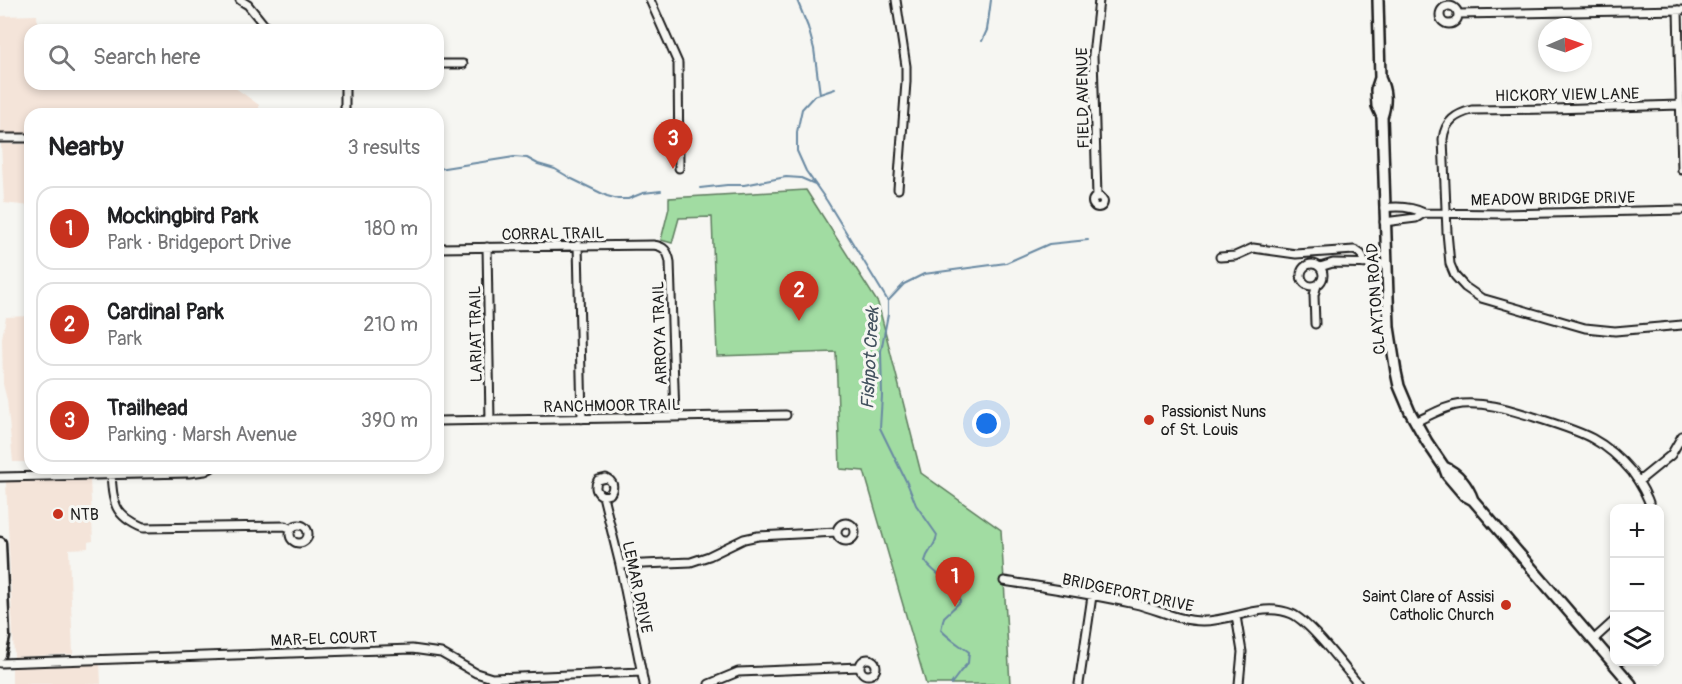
<!DOCTYPE html>
<meta charset="utf-8">
<style>
:root{--surface:#fff;--page:#f2f2f2;--text:#202124;--muted:#757577;--line:#e0e0e0;--accent:#c8321e}
body{margin:0;font-family:Pangolin,sans-serif;background:var(--page);color:var(--text)}
.controls{position:absolute;right:18px;bottom:18px;display:grid;overflow:hidden;border-radius:12px;box-shadow:0 3px 9px #0003}
.controls button{width:54px;height:54px;display:grid;place-items:center;padding:0;border:0;border-bottom:2px solid var(--line);background:var(--surface);color:var(--text);font:30px sans-serif}
.compass{position:absolute;left:1538px;top:18px;width:54px;height:54px;border-radius:50%;background:var(--surface);box-shadow:0 3px 9px #0003;rotate:88deg}
.you{position:absolute;left:987px;top:424px;width:21px;height:21px;margin:-15px;border:4px solid #fff;border-radius:50%;background:#1a73e8;box-shadow:0 0 0 9px #1a73e833}
.badge{display:grid;place-items:center;width:39px;height:39px;border-radius:50%;background:var(--accent);color:#fff;font-size:20px;font-weight:700}
.pin{position:absolute;translate:-50% -50px;filter:drop-shadow(0 2px 3px #0008)}
.pin::after{content:'';position:absolute;top:32px;width:21px;height:18px;background:inherit;clip-path:polygon(0 0,100% 0,50% 100%)}
.list{margin:0;padding:0;list-style:none}
h2{display:flex;justify-content:space-between;align-items:center;height:78px;margin:0;padding:0 24px;font-size:26px}
h2 small{font-size:20px;font-weight:400;color:var(--muted)}
.list li{display:grid;grid-template-columns:39px 1fr auto;gap:18px;align-items:center;box-sizing:border-box;height:84px;margin:0 12px 12px;padding:0 12px;border:2px solid var(--line);border-radius:18px}
.list b{display:block;font-size:22px;white-space:nowrap}
.list p{margin:0;font-size:20px;white-space:nowrap;color:var(--muted)}
.list em{font-size:20px;font-style:normal;color:var(--muted)}
.icon{flex:none;width:33px;height:33px;fill:none;stroke:currentColor;stroke-width:2;stroke-linecap:round;stroke-linejoin:round}
.map{position:relative;flex:none;width:1682px;height:684px;overflow:hidden}
.search{position:absolute;background:var(--surface);box-shadow:0 3px 9px #0003;left:24px;top:24px;width:420px;height:66px;display:flex;align-items:center;gap:15px;box-sizing:border-box;padding:0 21px;border-radius:18px;color:var(--muted);font-size:22px}
.panel{position:absolute;background:var(--surface);box-shadow:0 3px 9px #0003;left:24px;top:108px;width:420px;height:366px;border-radius:18px}
.map>svg:first-child{display:block}
</style>
<div class="map">
<svg width="1682" height="684" viewBox="0 0 1682 684">
<rect width="100%" height="100%" fill="#f6f6f2"/>
<filter id="ink" filterUnits="userSpaceOnUse"><feTurbulence type="fractalNoise" baseFrequency=".0167" numOctaves="2"/><feDisplacementMap in="SourceGraphic" scale="12" xChannelSelector="R" yChannelSelector="G"/><feConvolveMatrix kernelMatrix="1 2 1 2 8 2 1 2 1" color-interpolation-filters="sRGB"/></filter>
<g filter="url(#ink)">
<path fill="#f4e4d9" d="M37,15l1,15h-8v54h200l29,21v9h-229v22l-30,-2v-118z
M1,144h29v62l-26,-3z
M30,316v146h-17l-6,-62 -4,-16 -1,-46 4,-21z
M90,480l3,61 -5,1v6l-19,1 4,105 -59,3 -8,-175z
M100,663l1,21h-89v-18z"/>
<path fill="#a1dca2" stroke="#5e7c5f" stroke-width="1.5" d="M806,190l72,113 43,170 80,57 9,154h-84l-62,-213 -24,-2 -4,-117 -119,4 -5,-139 -33,1 -7,25 -11,-3 8,-32v-10z"/>
<g fill="none" stroke-linecap="round" stroke-linejoin="round">
<path stroke="#6989a2" stroke-width="2" d="M797,0l11,27 6,22 6,45
M982,41l5,-11 4,-30
M835,89l-21,7 -12,13 -5,23v19l9,20 21,30 61,100v13l-7,37 1,45 -2,32 28,57 8,20 21,30c-2,13 -9,14 -12,26 9,13 22,18 34,30l1,11 -16,15 -3,13c8,9 19,15 28,22l-1,11 -8,9 -9,12
M438,169l76,-12 13,1 11,6 17,5 17,10 35,17 11,3h10l15,-6 18,-2
M700,188l27,-3h17l42,-8 15,1 14,6
M888,301l16,-17 20,-10 82,-11 43,-19 39,-4"/>
<g stroke="#1c1c1c" stroke-width="11">
<path id="minor" d="M240,0l8,5 20,25
M650,0l28,63 1,105
M896,0l10,66v16l-8,107
M1440 15a9 9 0 1 1 18 0a9 9 0 1 1-18 0Z
M1678,10l4,160
M1458,14l224,-4
M438,64h25
M345,84v30
M1679,105l-125,4 -82,1c-16,4 -27,11 -29,29l4,93 3,32 5,12 10,11 16,11 104,30 30,3 67,-6
M0,138h30
M1092.5 202a5.5 5.5 0 1 1 11 0a5.5 5.5 0 1 1-11 0Z
M1097,197l-4,-142 6,-55
M1384,208c14,-2 28,-1 40,5l79,1 179,-4
M1384,222l32,-4 8,-5
M578,245l4,174
M487,247l3,174
M438,248l215,-3c11,1 15,6 17,17l5,155
M1220,257l15,-1 18,-8 43,6 58,-4c8,3 9,6 10,14
M1301 275a11 11 0 1 1 22 0a11 11 0 1 1-22 0Z
M1320,267l13,-4 54,1
M1315,324l-1,-29 3,-10
M438,421l348,-6
M1415,422c16,-7 30,-16 47,-18 26,-2 48,6 72,13 43,14 68,19 98,55 8,11 15,23 19,36
M111,474c2,29 3,42 32,54l142,-2 7,3
M0,477l189,-4 16,-2 6,-3
M1639,481l32,-26 11,-19
M603,496l7,-2c5,-7 3,-13 -4,-16l-8,2c-4,7 -2,13 5,16l17,69 24,119
M837 532a9 9 0 1 1 18 0a9 9 0 1 1-18 0Z
M290 534a9 9 0 1 1 18 0a9 9 0 1 1-18 0Z
M620,565l71,-3 18,-6 35,-17 14,-3 79,-4
M1004,581c44,7 88,13 131,23 22,5 44,17 67,17 30,1 60,-20 90,-7 19,9 51,52 66,70
M1236,616l6,36 -3,32
M1593,640l21,-19
M860 667a8 8 0 1 1 16 0a8 8 0 1 1-16 0Z
M0,663l412,-14 29,4 35,20 16,5 150,-6
M709,684l29,-12 122,-5
M1079,684l13,-88"/>
</g>
<g stroke="#1c1c1c" stroke-width="14">
<path id="major" d="M1378,0l2,78 -4,12 1,16 5,11
M1380,78c6,13 7,24 2,39l7,210 7,45 3,14 11,26 17,30 17,25 3,8 17,20 9,5 158,184
M1444,467c14,6 24,19 29,33"/>
</g>
<g stroke="#1c1c1c" stroke-width="15">
<path id="highway" d="M0,543l4,94 -4,18"/>
</g>
<use href="#minor" stroke="#f6f6f2" stroke-width="7"/>
<use href="#major" stroke="#f6f6f2" stroke-width="9"/>
<use href="#highway" stroke="#f6f6f2" stroke-width="10"/>
</g>
</g>
<g fill="#c8321e" stroke="#f6f6f2" stroke-width="2">
<circle cx="1149" cy="420" r="6"/>
<circle cx="58" cy="514" r="6"/>
<circle cx="1506" cy="605" r="6"/>
</g>
<g text-anchor="middle" stroke-width="6" stroke-linejoin="round" paint-order="stroke">
<g font-size="16" fill="#1c1c1c" stroke="#f6f6f2">
<text transform="translate(1567 94) rotate(-1)" y="6">HICKORY VIEW LANE</text>
<text transform="translate(1082 98) rotate(-91)" y="6">FIELD AVENUE</text>
<text transform="translate(1553 198) rotate(-1)" y="6">MEADOW BRIDGE DRIVE</text>
<text transform="translate(553 233) rotate(-1)" y="6">CORRAL TRAIL</text>
<text transform="translate(1375 299) rotate(-94)" y="6">CLAYTON ROAD</text>
<text transform="translate(659 333) rotate(-92)" y="6">ARROYA TRAIL</text>
<text transform="translate(475 334) rotate(-91)" y="6">LARIAT TRAIL</text>
<text transform="translate(612 405) rotate(-1)" y="6">RANCHMOOR TRAIL</text>
<text transform="translate(638 587) rotate(78)" y="6">LEMAR DRIVE</text>
<text transform="translate(1128 592) rotate(12)" y="6">BRIDGEPORT DRIVE</text>
<text transform="translate(324 638) rotate(-2)" y="6">MAR-EL COURT</text>
</g>
<g font-size="16" fill="#1c1c1c" stroke="#f6f6f2" text-anchor="start">
<text x="1161" y="417">Passionist Nuns<tspan x="1161" dy="18">of St. Louis</tspan></text>
<text x="70" y="520">NTB</text>
<text x="1494" y="602" text-anchor="end">Saint Clare of Assisi<tspan x="1494" dy="18">Catholic Church</tspan></text>
</g>
<g font-size="18" font-style="italic" fill="#43525f" stroke="#f6f6f2">
<text transform="translate(870 358) rotate(-87)" y="6">Fishpot Creek</text>
</g>
</g>
</svg>
<div class="controls">
<button>+</button>
<button>−</button>
<button><svg class="icon" aria-label="layers" viewBox="0 0 24 24"><path d="M12 4l9 5-9 5-9-5zM3 14l9 5 9-5"/></svg></button>
</div>
<svg class="compass" viewBox="-18 -18 36 36"><path d="M0-13l5 13h-10z" fill="#e53935"/><path d="M0 13l5-13h-10z" fill="#757577"/></svg>
<div class="you"></div>
<div class="pin badge" style="left:955px;top:607px">1</div>
<div class="pin badge" style="left:799px;top:321px">2</div>
<div class="pin badge" style="left:673px;top:169px">3</div>
<div class="search"><svg class="icon" aria-label="search" viewBox="0 0 24 24"><circle cx="10" cy="10" r="6"/><path d="M15 15l6 6"/></svg>Search here</div>
<section class="panel">
<h2>Nearby<small>3 results</small></h2>
<ul class="list">
<li><span class="badge">1</span><div><b>Mockingbird Park</b><p>Park · Bridgeport Drive</p></div><em>180 m</em></li>
<li><span class="badge">2</span><div><b>Cardinal Park</b><p>Park</p></div><em>210 m</em></li>
<li><span class="badge">3</span><div><b>Trailhead</b><p>Parking · Marsh Avenue</p></div><em>390 m</em></li>
</ul>
</section>
</div>
